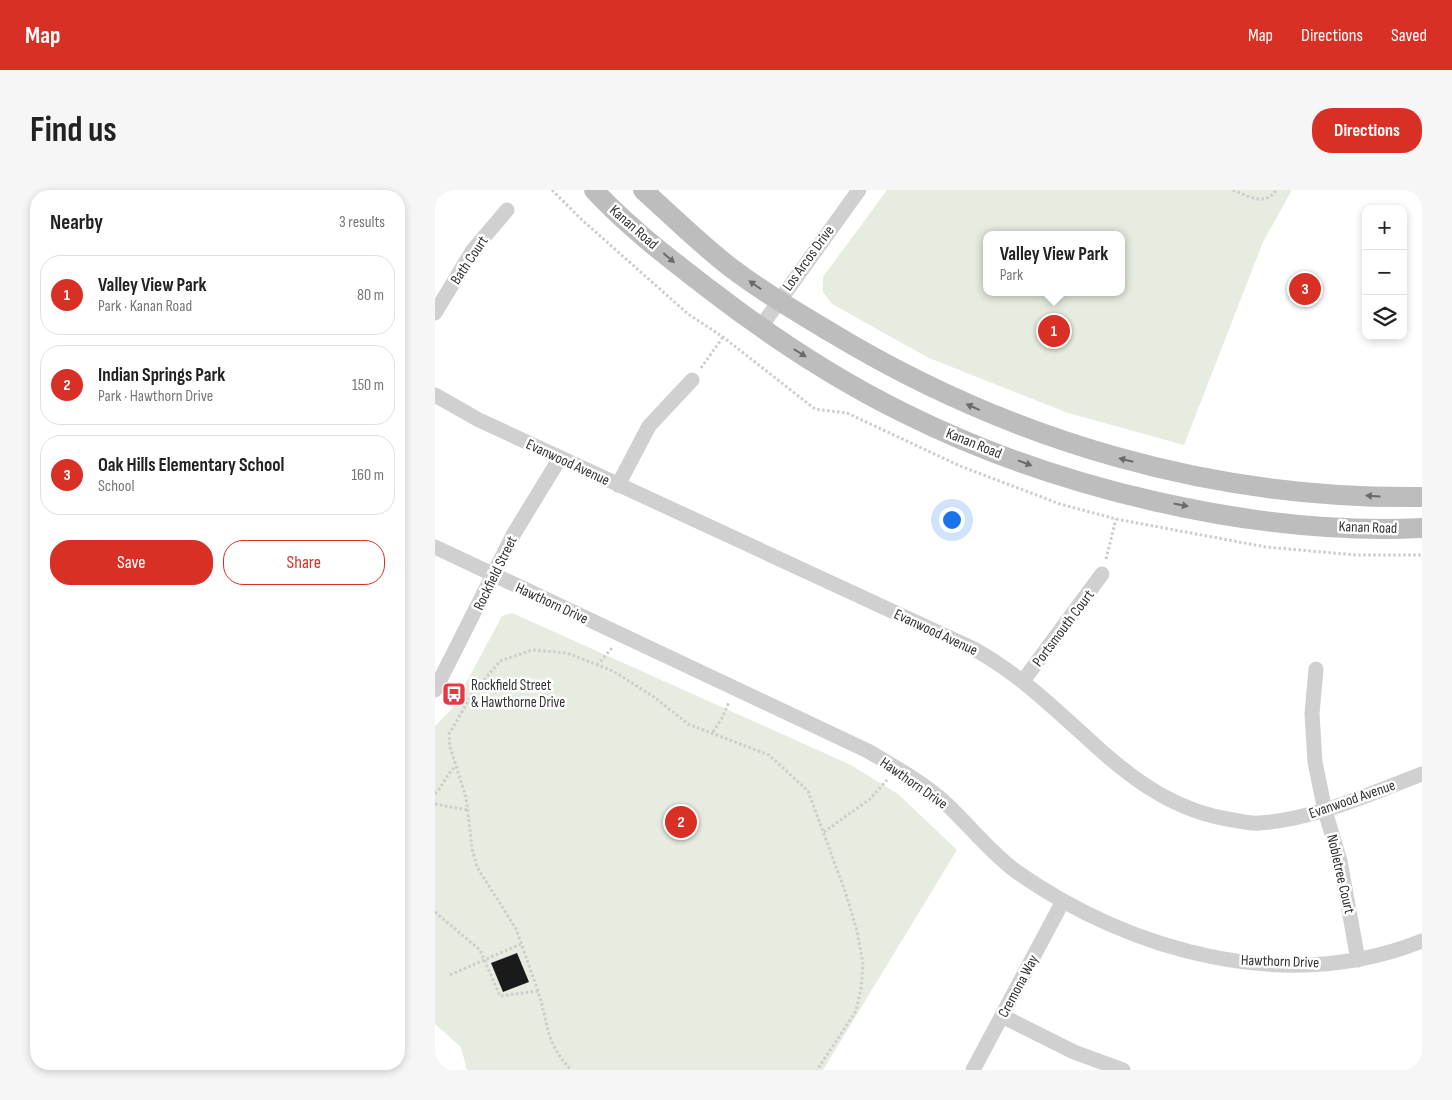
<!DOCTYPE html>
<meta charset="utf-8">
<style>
:root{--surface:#fff;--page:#f6f6f6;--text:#222;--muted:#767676;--line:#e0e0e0;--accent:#d93025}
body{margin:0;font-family:"Sofia Sans Condensed",sans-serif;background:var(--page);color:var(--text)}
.controls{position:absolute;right:15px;top:15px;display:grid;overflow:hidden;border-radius:10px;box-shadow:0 2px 8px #0003}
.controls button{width:45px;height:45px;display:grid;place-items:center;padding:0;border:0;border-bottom:1px solid var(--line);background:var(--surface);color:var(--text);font:25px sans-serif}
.you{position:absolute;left:516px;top:329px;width:18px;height:18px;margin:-12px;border:4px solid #fff;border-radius:50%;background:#1a73e8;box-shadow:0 0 0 8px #1a73e833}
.badge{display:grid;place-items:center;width:32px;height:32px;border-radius:50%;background:var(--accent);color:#fff;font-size:16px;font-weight:700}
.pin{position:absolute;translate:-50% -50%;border:2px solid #fff;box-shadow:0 1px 5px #0006}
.popup{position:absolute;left:548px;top:41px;width:142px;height:65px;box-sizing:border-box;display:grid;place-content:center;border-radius:10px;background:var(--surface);filter:drop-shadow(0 1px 4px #0005);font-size:16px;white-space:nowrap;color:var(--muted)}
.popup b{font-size:19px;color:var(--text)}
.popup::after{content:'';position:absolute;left:50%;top:100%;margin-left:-10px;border:10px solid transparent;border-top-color:var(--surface)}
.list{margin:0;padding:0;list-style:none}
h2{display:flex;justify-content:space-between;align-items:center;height:65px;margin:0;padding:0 20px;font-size:21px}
h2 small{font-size:16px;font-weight:400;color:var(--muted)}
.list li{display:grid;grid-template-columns:32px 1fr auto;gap:15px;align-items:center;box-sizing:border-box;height:80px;margin:0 10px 10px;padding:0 10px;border:1px solid var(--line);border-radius:20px}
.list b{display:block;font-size:19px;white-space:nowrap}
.list p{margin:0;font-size:16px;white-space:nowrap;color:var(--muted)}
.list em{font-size:16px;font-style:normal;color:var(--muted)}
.actions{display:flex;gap:10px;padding:15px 20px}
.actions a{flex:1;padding:11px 0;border:1px solid var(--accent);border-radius:20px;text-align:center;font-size:18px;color:var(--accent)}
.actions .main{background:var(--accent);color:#fff}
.icon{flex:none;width:28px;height:28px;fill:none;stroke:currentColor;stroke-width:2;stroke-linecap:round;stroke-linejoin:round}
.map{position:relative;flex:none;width:987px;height:880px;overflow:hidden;border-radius:20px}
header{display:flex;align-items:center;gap:30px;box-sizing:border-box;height:70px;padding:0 25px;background:var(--accent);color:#fff}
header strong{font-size:24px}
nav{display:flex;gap:28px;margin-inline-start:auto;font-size:18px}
.intro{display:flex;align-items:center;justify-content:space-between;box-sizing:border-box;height:120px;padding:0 30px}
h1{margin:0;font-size:35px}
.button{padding:12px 22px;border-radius:20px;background:var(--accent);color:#fff;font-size:18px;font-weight:700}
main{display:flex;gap:30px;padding:0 30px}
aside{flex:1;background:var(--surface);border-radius:20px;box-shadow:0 2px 8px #0003}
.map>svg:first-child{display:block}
</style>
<header>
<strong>Map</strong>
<nav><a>Map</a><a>Directions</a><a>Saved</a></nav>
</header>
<div class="intro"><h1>Find us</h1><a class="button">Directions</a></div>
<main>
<aside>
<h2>Nearby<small>3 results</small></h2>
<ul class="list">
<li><span class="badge">1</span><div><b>Valley View Park</b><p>Park · Kanan Road</p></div><em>80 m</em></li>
<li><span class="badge">2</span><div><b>Indian Springs Park</b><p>Park · Hawthorn Drive</p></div><em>150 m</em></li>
<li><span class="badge">3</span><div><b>Oak Hills Elementary School</b><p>School</p></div><em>160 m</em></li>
</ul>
<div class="actions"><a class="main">Save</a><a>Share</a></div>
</aside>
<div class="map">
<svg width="987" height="880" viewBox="0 0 987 880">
<rect width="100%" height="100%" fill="#fff"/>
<path fill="#e6ecdf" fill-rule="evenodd" d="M452,0h405l-29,52 -79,203 -116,-32 -139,-55 -97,-54 -9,-12v-15zM552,45h134v57h-134z
M77,423l339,152 47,29 59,56 -134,220h-356l-6,-23 -26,-23v-298l17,-17 50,-93z"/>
<path fill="#1a1a1a" d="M82,763l12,29 -26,10 -12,-29z"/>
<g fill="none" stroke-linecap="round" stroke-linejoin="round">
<path stroke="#cdcdcd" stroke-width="3" stroke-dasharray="2.5 2.5" stroke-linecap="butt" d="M117,0l29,29 107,95 35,23 92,72 32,4 113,53 100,38 56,15 150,28 90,8h66
M798,0c15,6 33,17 43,0
M266,178l22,-31
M671,369l10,-40
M162,475l16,-18
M278,542l9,-14 7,-16
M0,604c9,-9 11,-20 21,-28
M0,614l33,6
M389,642l46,-33 17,-19
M0,722l45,38 20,46 38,-5c11,35 7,51 33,79
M15,785l71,-31
M103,801l-22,-62 -39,-62 -5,-19 -6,-51 -16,-50 -1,-13 24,-41 27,-32 32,-11 35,3 46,18 41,26 34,27 81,31 39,36 37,100 12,40 6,33 -2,25 -5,22 -39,59"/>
<path stroke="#d0d0d0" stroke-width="15" d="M0,123l38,-63 34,-40
M325,138l99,-138
M0,205l44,25 495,229c47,26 84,63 124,99 40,36 81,64 135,72 8,1 18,4 26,3 57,-4 110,-29 163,-49
M183,295l31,-59 43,-46
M0,357l433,204c25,15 51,29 73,48 25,22 49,54 76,73 114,80 271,123 405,69
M881,479l-4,45 3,48 10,49 15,50 18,99
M588,491l79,-107
M0,500l78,-155 47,-77
M567,826l72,36 49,18
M538,880l90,-169"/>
<path stroke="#bdbdbd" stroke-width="20" d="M159,0c34,37 76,69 115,99 61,47 126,90 195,124 150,75 350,123 518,115
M208,0c29,26 57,54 87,77 33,25 67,45 102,66 179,108 380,167 590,164"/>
</g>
<defs><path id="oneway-solid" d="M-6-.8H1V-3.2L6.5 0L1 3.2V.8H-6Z" transform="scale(1.25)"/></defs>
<g fill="#6a6a6a">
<use href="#oneway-solid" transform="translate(234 68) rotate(41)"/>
<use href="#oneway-solid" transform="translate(320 95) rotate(-145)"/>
<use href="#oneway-solid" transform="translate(365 163) rotate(32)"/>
<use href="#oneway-solid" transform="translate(538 217) rotate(-156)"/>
<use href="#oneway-solid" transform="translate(691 270) rotate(-166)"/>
<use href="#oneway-solid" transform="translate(590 273) rotate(21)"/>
<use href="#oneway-solid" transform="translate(938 306) rotate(-177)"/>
<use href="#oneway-solid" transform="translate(746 315) rotate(11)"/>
</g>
<defs>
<g id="bus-square" transform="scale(1.25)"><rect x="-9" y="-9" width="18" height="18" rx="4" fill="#e63946" stroke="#fff"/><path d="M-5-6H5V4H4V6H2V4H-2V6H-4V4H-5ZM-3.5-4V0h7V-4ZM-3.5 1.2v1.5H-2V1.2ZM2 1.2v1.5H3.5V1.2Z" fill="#fff"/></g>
</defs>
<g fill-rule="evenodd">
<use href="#bus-square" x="19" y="504"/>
</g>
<g text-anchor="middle" stroke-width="5" stroke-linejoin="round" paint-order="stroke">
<g font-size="15" fill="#333" stroke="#fff">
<text transform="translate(199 37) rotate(41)" y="5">Kanan Road</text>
<text transform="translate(373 68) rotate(-54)" y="5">Los Arcos Drive</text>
<text transform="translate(34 70) rotate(-56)" y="5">Bath Court</text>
<text transform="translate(539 253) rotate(22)" y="5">Kanan Road</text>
<text transform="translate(133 272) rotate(25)" y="5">Evanwood Avenue</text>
<text transform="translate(933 337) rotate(2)" y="5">Kanan Road</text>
<text transform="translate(60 383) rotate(-64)" y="5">Rockfield Street</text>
<text transform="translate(117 413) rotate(25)" y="5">Hawthorn Drive</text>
<text transform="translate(628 438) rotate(-53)" y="5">Portsmouth Court</text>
<text transform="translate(501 442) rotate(25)" y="5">Evanwood Avenue</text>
<text transform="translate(479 593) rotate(35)" y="5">Hawthorn Drive</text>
<text transform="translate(917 609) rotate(-19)" y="5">Evanwood Avenue</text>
<text transform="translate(906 684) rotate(77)" y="5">Nobletree Court</text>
<text transform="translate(845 771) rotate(2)" y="5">Hawthorn Drive</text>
<text transform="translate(583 796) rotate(-62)" y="5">Cremona Way</text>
</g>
<g font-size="15" fill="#333" stroke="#fff" text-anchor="start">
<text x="36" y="500">Rockfield Street<tspan x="36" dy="17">&amp; Hawthorne Drive</tspan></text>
</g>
</g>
</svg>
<div class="controls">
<button>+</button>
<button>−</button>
<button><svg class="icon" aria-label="layers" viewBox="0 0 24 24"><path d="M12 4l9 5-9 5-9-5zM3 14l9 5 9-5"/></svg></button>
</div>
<div class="you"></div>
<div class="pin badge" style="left:619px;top:141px">1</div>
<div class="popup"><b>Valley View Park</b>Park</div>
<div class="pin badge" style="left:246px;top:632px">2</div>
<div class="pin badge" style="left:870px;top:99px">3</div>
</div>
</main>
